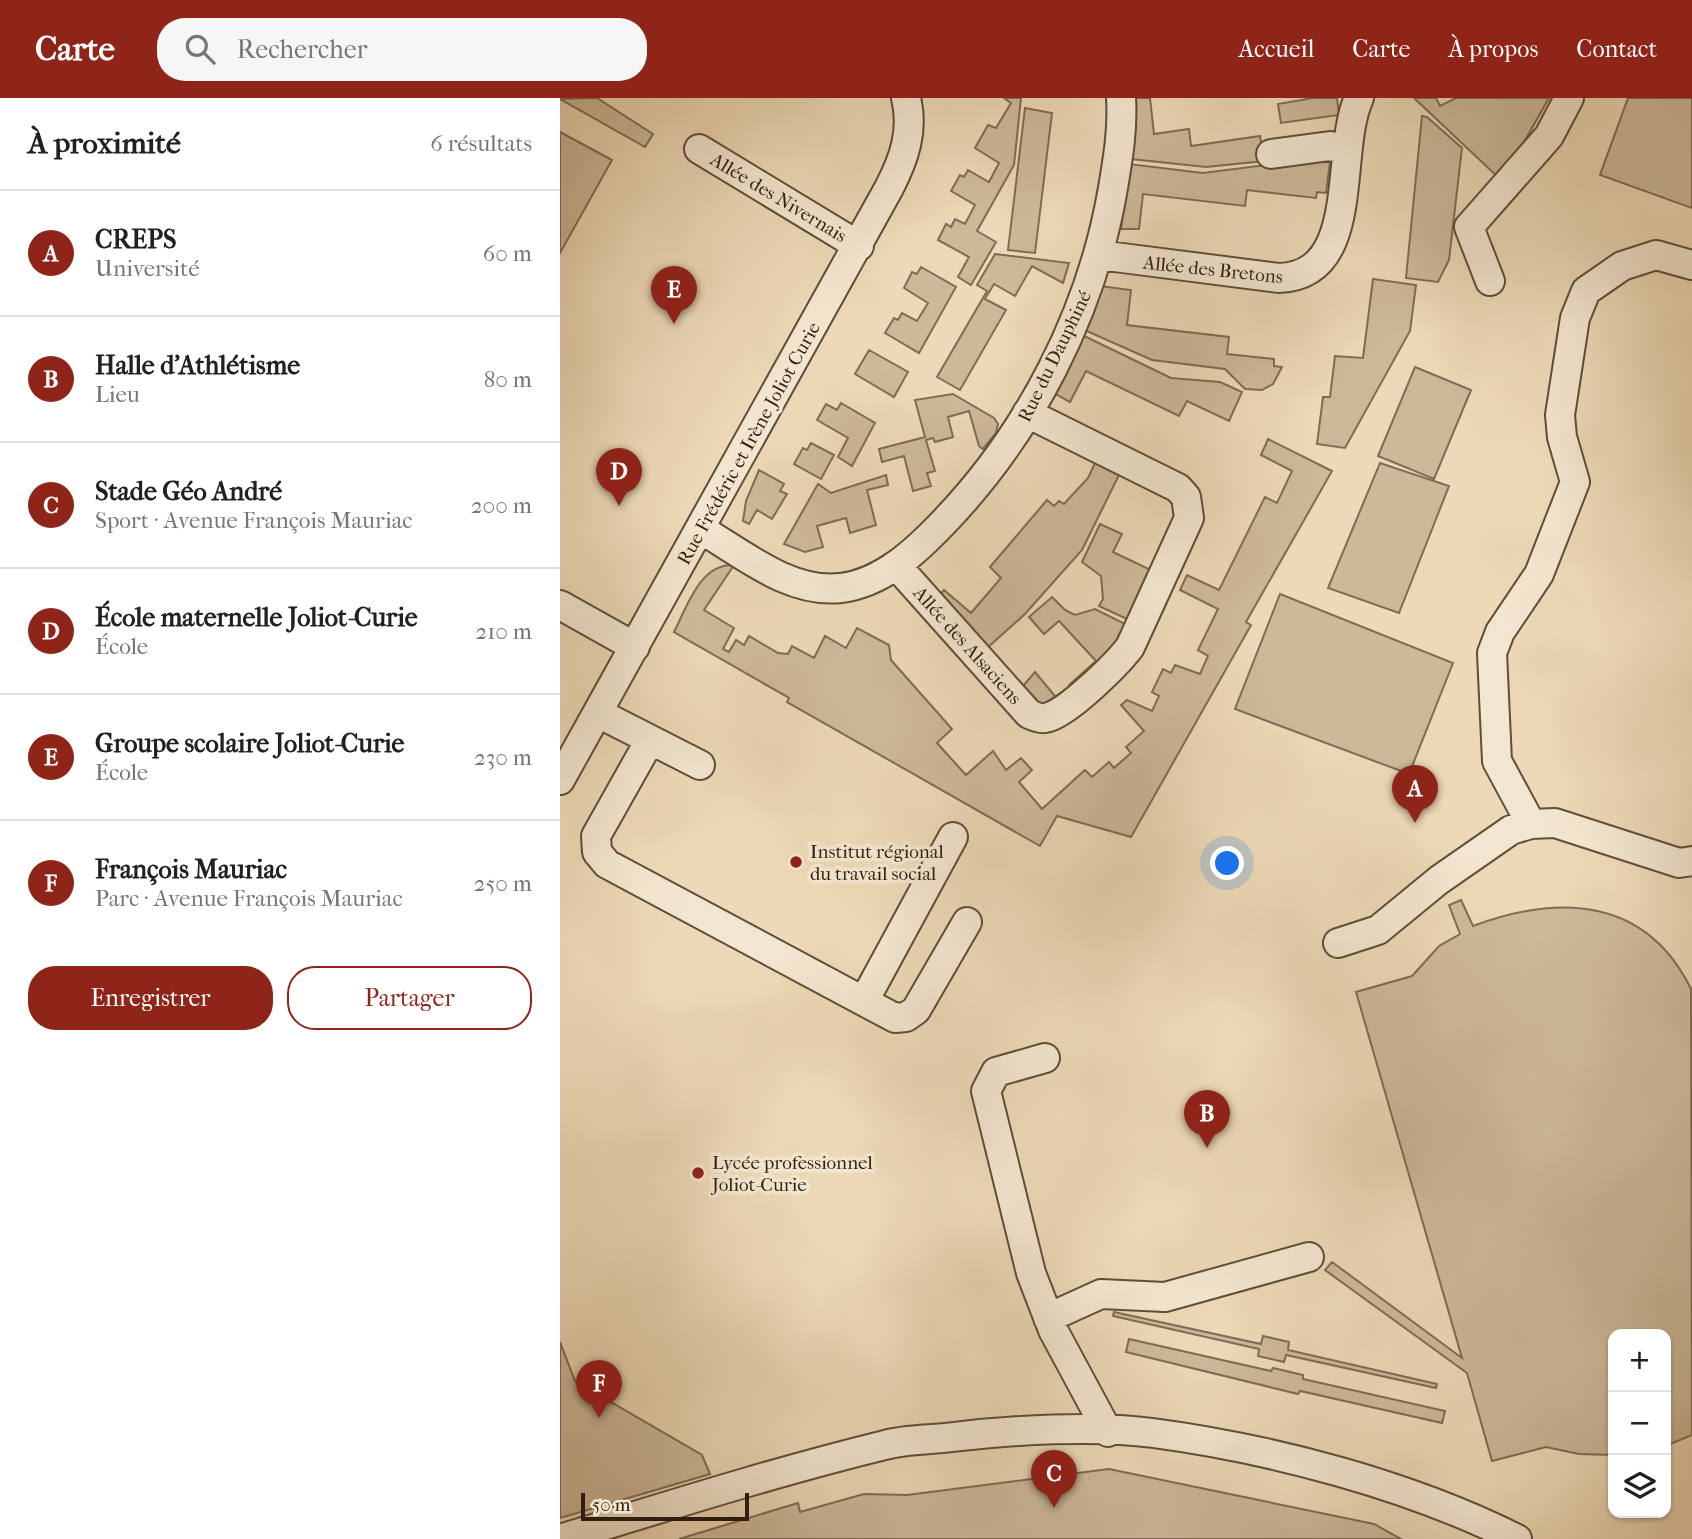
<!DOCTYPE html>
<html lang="fr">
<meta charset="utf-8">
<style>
:root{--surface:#fff;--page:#f6f6f6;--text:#202124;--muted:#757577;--line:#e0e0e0;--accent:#8f2418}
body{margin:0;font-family:"IM FELL French Canon",serif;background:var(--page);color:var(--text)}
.controls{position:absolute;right:21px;bottom:21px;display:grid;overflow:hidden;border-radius:14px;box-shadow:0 2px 5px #0004}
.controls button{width:63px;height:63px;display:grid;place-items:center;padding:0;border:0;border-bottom:2px solid var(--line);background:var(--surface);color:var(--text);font:35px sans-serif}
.scale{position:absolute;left:21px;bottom:18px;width:168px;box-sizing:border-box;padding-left:7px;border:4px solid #301f0e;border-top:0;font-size:19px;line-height:24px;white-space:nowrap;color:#301f0e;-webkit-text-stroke:5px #f3e6d0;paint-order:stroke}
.you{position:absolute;left:668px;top:766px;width:24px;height:24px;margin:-18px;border:5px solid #fff;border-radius:50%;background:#1a73e8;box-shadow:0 0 0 10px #1a73e833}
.badge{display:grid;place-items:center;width:46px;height:46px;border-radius:50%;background:var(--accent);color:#fff;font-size:23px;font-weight:700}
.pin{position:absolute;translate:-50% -58px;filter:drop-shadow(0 2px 4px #0008)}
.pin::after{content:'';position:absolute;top:37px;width:24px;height:21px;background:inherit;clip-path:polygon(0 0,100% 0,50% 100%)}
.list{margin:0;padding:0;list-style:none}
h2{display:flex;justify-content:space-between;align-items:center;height:91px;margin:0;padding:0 28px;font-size:30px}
h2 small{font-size:23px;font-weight:400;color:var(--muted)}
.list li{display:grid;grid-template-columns:46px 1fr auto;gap:21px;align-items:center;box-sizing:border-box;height:126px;padding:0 28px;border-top:2px solid var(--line)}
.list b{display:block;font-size:26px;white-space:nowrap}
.list p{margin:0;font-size:23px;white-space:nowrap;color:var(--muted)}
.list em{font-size:23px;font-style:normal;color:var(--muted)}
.actions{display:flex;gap:14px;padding:21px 28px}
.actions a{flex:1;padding:16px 0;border:2px solid var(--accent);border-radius:28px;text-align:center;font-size:24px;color:var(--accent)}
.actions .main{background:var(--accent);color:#fff}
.icon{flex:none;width:38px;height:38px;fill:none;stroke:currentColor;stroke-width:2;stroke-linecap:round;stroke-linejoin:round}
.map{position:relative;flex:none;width:1132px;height:1441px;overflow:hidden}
header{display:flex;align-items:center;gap:42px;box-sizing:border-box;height:98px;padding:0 35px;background:var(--accent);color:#fff}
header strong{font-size:33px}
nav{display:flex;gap:38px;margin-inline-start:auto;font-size:24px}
.search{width:490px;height:63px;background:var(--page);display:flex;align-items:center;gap:18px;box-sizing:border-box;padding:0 24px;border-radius:28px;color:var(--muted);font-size:26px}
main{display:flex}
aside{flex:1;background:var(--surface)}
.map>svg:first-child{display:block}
</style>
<header>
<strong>Carte</strong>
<div class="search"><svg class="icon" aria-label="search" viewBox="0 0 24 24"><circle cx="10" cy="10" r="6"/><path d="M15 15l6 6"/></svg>Rechercher</div>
<nav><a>Accueil</a><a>Carte</a><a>À propos</a><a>Contact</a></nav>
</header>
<main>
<aside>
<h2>À proximité<small>6 résultats</small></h2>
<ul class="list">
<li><span class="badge">A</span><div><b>CREPS</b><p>Université</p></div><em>60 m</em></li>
<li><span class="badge">B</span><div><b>Halle d'Athlétisme</b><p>Lieu</p></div><em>80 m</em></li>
<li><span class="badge">C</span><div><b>Stade Géo André</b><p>Sport · Avenue François Mauriac</p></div><em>200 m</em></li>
<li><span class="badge">D</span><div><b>École maternelle Joliot-Curie</b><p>École</p></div><em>210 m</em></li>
<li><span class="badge">E</span><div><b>Groupe scolaire Joliot-Curie</b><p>École</p></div><em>230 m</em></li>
<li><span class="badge">F</span><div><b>François Mauriac</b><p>Parc · Avenue François Mauriac</p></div><em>250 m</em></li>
</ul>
<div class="actions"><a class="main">Enregistrer</a><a>Partager</a></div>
</aside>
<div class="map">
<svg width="1132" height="1441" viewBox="0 0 1132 1441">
<rect width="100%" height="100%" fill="#edd9b7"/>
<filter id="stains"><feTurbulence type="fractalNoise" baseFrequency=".00286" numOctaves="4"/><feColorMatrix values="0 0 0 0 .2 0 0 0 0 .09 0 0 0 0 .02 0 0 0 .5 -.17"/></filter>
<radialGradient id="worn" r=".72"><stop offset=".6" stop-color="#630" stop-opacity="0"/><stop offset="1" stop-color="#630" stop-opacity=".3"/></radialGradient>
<path fill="#cdb99a" stroke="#7e6c54" stroke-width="2" d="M37,0l56,36 -8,13 -85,-48z
M444,0h17l-7,67 -37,66 19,11 -25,43 -13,-8 11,-20 -31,-17 8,-16 5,3 4,-8 10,5 10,-19 -24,-14 9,-16 4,2 4,-7 21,12 10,-19 -24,-15 13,-23 8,3 15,-25z
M576,0h14l4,36 35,-5 2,17 69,-10 4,25 -58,6 -75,-8 2,-53z
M753,0h24l2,17 -58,8 -3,-19z
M854,0h22l4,8 16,-8h93l-47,83z
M1068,0h64v110l-92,-33z
M465,10l27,5 -17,140 -27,-3z
M862,18l5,1 35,31 -13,112 -11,22 -32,-4z
M0,34l52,28 -52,93z
M737,63l33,1 -4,31 -9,-1 -1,6 -69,-8 -2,16 -102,-12 -4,35h-18l8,-65 74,9z
M435,156l74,9 -6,20 -31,-17 -17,30 -21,-12 -9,15 21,11 -46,80 -23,-13 50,-86 -10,-6z
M361,169l35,20 -37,66 -34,-20 9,-15 4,2 4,-7 15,8 11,-18 -24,-15 8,-16 5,2z
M813,181l43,6 -6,46 -65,117 -28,-4 6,-47h7l5,-41 28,2z
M540,188l31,4 -4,35 102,12 -2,17 47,5v7l8,1 -9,17 -11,6 -17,-1 -20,-20 -73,-9 -70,-31z
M520,236l91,44 49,4 22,10 -13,29 -42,-20 -8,15 -93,-45 -16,31 -16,-9z
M309,252l39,22 -14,25 -39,-23z
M855,269l56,23 -37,89 -56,-23z
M393,296l41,24 4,6 -2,9 -13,16 -4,-3 -10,-35 -21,6 5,20 -18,5 -2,-4 -7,2 9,31 -8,2 4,13 -18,5 -9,-35 -22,6 -3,-13 46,-12 -10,-37z
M281,305l34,20 -23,43 -14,-9 10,-19 -31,-18 9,-16 11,6z
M708,341l64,32 -86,151 5,3 -120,212 -74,-21 -17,30 -253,-144 2,-4 -115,-66c13,-25 26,-69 60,-67l-30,45 30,18 -11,21 6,3 7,-12 8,5 5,-9 29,17 10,1 4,-8 22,12 11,-22 21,12 11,-20 32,17 2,15 61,69 -15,14 29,32 27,-24 13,19 15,-12 11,12 -13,12 23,27 43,-39 7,7 17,-15 5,6 17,-15 -5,-6 18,-16 -23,-26 6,-5 25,11 7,-15 -7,-4 11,-23 8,4 4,-8 25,9 8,-18 -10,-6 20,-41 -38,-19 7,-15 32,15 46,-93 12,6 15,-32 -31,-16z
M251,345l23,12 -13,24 -27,-15 9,-16 4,2z
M535,365l24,12 -37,75 -57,64 -38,34 -47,-53 4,-5 27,23 30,-35 -11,-11 57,-67 7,6 5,-5 5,3 24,-26z
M820,365l69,23 -50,127 -71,-25z
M199,372l25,14 -4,7 7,3 -15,25 -15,-9 -8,14 -6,-3 3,-20z
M326,377l2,10 -21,5 9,35 -26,8 -4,-15 -29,8 6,21 -18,5 -21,-8 34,-60 13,9z
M540,426l22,10 -9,18 42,20 -24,49 -32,-15 4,-7 -2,-23 -19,-14z
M720,496l173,69 -44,111 -174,-65z
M492,499l13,13 10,5 20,-6 34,17 -9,18 -47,45 -4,-4 27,-24 -37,-40 -15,13 -15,-17z
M475,574l24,29 -17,8 -20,-22z
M901,802l12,26c86,-32 173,-29 218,63l1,446 -24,10 -2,-111h-53v121l-34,-1 -33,-7 -54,14 -25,-88 -142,-103 7,-8 130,96 -106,-366 56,-16 27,-30 21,-12 -11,-29z
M554,1214l147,32 2,-8 26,6 -1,8 149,34 -1,4 -150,-33 -2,7 -26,-6 1,-7 -146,-33z
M569,1241l142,32 2,-3 30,7v4l142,32 -3,12 -142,-32 -2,3 -172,-42z
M0,1244l15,39 127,74 8,19 -150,44z
M549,1371l265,55 27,15h-722l119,-36 2,9 64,-18 43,1z"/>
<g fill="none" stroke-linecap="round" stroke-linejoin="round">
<g stroke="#5f4e38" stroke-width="32">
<path id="minor" d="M139,51l160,97
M711,56l59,-8 17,3
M539,157l180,23c84,-3 55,-126 80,-180
M930,183l-21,-54 80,-91 20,-38
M142,432c41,24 88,64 139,58 41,-5 74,-36 101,-64 88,-91 150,-212 171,-336 5,-30 10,-59 8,-90
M336,467l133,149c5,2 10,5 16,4 21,-3 72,-54 85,-71l59,-129 -3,-21 -8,-9 -151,-75
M0,507l75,42
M38,615l102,52
M90,642l-54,96 1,16 10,12 288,154 11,-1 10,-7 51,-88
M0,682l329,-592c15,-29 25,-57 17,-90
M971,726l-34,-63 -5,-108 8,-21 39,-58 36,-92 -13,-45 -2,-22 15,-97 11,-27 36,-25 34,-11 36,10
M778,845l40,-13 61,-50 72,-50 20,-6 24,-1 124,40 13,-2
M304,903l89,-164
M485,960l-49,14 -10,19 45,182 22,57 55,102
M488,1220l53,-24 64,3 144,-40
M0,1441c108,-33 215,-67 325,-94 21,-6 46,-5 68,-8 58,-7 143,-12 200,-4 120,16 256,52 364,106"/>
</g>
<use href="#minor" stroke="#f3e6d0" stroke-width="28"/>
</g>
<g fill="#8f2418" stroke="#f3e6d0" stroke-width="2.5">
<circle cx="236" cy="764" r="7"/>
<circle cx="138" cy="1075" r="7"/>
</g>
<g text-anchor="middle" stroke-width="7" stroke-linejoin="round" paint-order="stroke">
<g font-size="19" fill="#301f0e" stroke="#f3e6d0">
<text transform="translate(219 99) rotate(31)" y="7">Allée des Nivernais</text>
<text transform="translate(653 171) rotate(6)" y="7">Allée des Bretons</text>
<text transform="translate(494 258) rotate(-64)" y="7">Rue du Dauphiné</text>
<text transform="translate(188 345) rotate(-61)" y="7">Rue Frédéric et Irène Joliot Curie</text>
<text transform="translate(408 547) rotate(48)" y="7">Allée des Alsaciens</text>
</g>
<g font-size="19" fill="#301f0e" stroke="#f3e6d0" text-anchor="start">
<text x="250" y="760">Institut régional<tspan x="250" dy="22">du travail social</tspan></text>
<text x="152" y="1071">Lycée professionnel<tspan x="152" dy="22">Joliot-Curie</tspan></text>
</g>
</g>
<rect width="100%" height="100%" filter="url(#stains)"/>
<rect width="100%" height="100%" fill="url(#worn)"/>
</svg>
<div class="controls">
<button>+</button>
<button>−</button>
<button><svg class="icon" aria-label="layers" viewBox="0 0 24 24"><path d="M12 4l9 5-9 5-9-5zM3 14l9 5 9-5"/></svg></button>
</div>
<div class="scale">50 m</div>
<div class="you"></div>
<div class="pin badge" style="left:855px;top:725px">A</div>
<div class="pin badge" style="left:647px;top:1050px">B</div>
<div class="pin badge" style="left:494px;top:1410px">C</div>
<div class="pin badge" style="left:59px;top:408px">D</div>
<div class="pin badge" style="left:114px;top:226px">E</div>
<div class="pin badge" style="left:39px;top:1320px">F</div>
</div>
</main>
